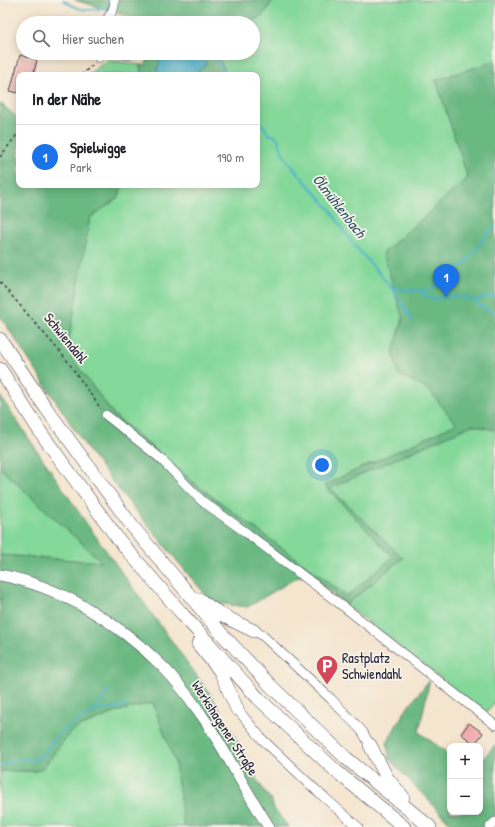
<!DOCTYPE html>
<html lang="de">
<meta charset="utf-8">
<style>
:root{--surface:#fff;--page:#f6f6f6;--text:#202124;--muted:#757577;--line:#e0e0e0;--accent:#1a73e8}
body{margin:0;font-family:"Patrick Hand",sans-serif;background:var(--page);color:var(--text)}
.controls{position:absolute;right:12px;bottom:12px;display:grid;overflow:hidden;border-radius:8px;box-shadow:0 2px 10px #0003}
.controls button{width:36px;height:36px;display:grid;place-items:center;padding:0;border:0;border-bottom:1px solid var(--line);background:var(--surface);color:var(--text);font:20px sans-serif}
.you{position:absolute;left:322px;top:465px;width:14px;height:14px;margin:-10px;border:3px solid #fff;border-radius:50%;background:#1a73e8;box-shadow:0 0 0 6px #1a73e833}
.badge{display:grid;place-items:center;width:26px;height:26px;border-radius:50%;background:var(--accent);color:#fff;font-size:13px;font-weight:700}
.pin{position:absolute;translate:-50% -33px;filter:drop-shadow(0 1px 2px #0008)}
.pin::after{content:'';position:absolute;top:21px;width:14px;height:12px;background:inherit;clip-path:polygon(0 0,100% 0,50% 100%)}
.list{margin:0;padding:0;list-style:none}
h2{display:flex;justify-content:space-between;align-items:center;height:52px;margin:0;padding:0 16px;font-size:17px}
h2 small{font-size:13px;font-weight:400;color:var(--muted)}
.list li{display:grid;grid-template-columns:26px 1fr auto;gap:12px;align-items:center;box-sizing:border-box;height:64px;padding:0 16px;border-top:1px solid var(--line)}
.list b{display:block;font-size:15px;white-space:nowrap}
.list p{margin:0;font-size:13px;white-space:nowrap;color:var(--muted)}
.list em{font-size:13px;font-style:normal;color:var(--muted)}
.icon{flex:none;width:22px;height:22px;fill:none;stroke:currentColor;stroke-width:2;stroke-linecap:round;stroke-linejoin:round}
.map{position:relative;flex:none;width:495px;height:827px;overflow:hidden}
.search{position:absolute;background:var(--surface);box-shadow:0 2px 10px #0003;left:16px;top:16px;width:244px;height:44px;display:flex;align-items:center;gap:10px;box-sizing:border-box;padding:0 14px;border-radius:22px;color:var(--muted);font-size:15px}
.panel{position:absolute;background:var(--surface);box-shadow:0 2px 10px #0003;left:16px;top:72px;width:244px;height:116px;border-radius:8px}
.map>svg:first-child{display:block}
</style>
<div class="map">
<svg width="495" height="827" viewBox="0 0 495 827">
<rect width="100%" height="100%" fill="#f7f3e8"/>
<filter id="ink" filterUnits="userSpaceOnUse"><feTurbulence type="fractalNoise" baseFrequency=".025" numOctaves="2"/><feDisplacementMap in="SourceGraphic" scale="8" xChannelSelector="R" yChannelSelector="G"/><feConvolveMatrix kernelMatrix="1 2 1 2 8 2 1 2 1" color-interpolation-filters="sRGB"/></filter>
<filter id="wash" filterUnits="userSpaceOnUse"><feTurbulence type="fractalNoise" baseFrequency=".012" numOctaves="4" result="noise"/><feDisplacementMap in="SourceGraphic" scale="16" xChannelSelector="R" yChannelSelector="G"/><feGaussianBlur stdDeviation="0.9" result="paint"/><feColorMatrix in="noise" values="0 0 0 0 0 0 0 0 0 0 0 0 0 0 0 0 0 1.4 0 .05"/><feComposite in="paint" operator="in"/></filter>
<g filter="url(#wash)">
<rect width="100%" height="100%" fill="#f4e5ce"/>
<path fill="#84d89a" stroke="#537d6a" d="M273,0h222v61l-59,19 32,98 -85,75 16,35 4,31 -10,34 6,22 29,14 29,35 -133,61 69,72 -46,39 -149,-110 -84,-71 -42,-56 -4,-13 22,-128 29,-21 3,-12h135v-110h-29l-13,-22h38v-30h-3l14,-9z
M108,60l32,5 1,8 4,2h-56l5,-5z
M472,425l23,5v273l-10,10 -139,-108 57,-47 -73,-70z
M0,468l103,94 -103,-7z
M153,703l22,59 9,65h-184v-56h35l7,-2 27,-35 10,-7 43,-17z"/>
<path fill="#6bb882" stroke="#466d5e" d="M75,0h198l-9,14 -14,9h-100z
M149,53h15l-3,4 -2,17 2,1h-16l-4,-2 -1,-8h6z
M186,53h29l13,22h-32l2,-4 5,-4z
M495,61v369l-23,-5 -142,63 73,70 -57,47 -37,-30 -13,3 -48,29 -35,-4 -21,-24 -61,-74 -41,-52 -90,-137v-213l19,16v66h103l-3,12 -29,21 -22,128 4,13 42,56 84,71 149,110 46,-39 -69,-72 132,-61 -28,-35 -29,-14 -6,-22 10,-34 -20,-66 85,-75 -32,-98z
M0,396l89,131 124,171 39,69 6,15 14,19 2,8 15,18h-105l-9,-65 -22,-59 -31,7 -43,17 -10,7 -27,35 -7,2h-35v-216l102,7 -102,-94z
M430,679l-11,53 31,23v57h30v-50l15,-17v82h-40l-6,-5 -60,-63 -2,-17 17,-30z"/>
<path fill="#4eb3cd" stroke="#386a84" d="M113,53h34c-8,9 -26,10 -34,0z
M164,53h22l17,4 4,7 -9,7 -2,4h-35l-2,-1 -2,-4 4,-13z"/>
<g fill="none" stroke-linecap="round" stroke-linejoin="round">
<path stroke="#4eb3cd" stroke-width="2" d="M63,0c15,11 26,12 44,7
M207,53l12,11 9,11
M257,122l7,4 4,8 9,3 5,14 6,11 41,46 21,32 41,47c9,2 29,5 37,3 11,-4 36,-26 44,-35 8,-10 13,-21 23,-29
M391,287l22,34
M419,290l7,6 8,3 20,-3 11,1 10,4 8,7 12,4
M475,301l5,-3 15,-2
M94,711l2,-4 13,-17
M0,766c8,-4 14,-6 23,-7 5,0 11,1 16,-1l25,-29 13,-8 17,-10 33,-5"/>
</g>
<g id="blocks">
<path fill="#eeabaa" d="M20,55l17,5 -4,15h-14v18l-9,-2z
M365,653l7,7 -6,6 -7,-7z
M469,723l14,10 -8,11 -14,-10z"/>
</g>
</g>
<g filter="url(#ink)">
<use href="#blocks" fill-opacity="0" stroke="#423f51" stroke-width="1"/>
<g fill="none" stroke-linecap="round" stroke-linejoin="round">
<g stroke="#423f51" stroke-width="10">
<path id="minor" d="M105,23c4,-8 11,-14 9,-23
M99,58v-5
M106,415l54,43 42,43 46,33 96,73 151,118
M254,631l8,4 69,64 31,32 8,14
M237,709l26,31 53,50 42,37
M490,827l5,-5"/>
</g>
<g stroke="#423f51" stroke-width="12">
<path id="major" d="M0,575c60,11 119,48 162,91 16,16 30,35 43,54 23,35 41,72 64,107"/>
</g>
<g stroke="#423f51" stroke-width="14">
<path id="highway" d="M0,339l46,69 86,118 89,107 50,53 75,72 84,69
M0,369l41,64 77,106 66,77 74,82 78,73 68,56
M199,599c17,14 36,23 55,32
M198,644l22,27 17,38
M370,745l17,33 16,19"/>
</g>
<path stroke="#423f51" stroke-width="1.5" stroke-dasharray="3 3" stroke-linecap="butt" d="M81,75l14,-12
M0,157l19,-25
M0,282l66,77 35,50"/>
<use href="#minor" stroke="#fff" stroke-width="9"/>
<use href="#major" stroke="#fff" stroke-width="11"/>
<use href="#highway" stroke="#fff" stroke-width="13"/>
</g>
</g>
<defs>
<g id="parking-pin" transform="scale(1.15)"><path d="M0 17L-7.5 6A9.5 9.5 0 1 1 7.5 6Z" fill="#d1495b" stroke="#f7f3e8"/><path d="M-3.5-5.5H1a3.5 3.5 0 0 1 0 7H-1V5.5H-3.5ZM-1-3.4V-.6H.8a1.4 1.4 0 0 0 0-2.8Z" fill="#fff"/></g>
</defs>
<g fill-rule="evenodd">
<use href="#parking-pin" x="327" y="666"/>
</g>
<g text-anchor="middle" stroke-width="3.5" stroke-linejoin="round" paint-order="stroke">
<g font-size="14" fill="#22223b" stroke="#f7f3e8">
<text transform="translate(66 338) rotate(51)" y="5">Schwiendahl</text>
<text transform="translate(225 728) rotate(57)" y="5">Werkshagener Straße</text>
</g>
<g font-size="14" fill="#22223b" stroke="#f7f3e8" text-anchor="start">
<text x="342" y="663">Rastplatz<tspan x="342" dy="16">Schwiendahl</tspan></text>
</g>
<g font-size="15" font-style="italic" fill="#31556e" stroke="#f7f3e8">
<text transform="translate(339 206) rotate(52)" y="5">Ölmühlenbach</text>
</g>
</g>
</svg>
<div class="controls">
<button>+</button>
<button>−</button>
</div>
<div class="you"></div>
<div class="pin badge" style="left:446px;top:297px">1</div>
<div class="search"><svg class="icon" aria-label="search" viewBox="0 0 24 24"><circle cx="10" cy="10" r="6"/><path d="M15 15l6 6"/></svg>Hier suchen</div>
<section class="panel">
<h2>In der Nähe<small></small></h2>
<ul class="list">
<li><span class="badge">1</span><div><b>Spielwigge</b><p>Park</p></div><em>190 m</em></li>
</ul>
</section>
</div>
